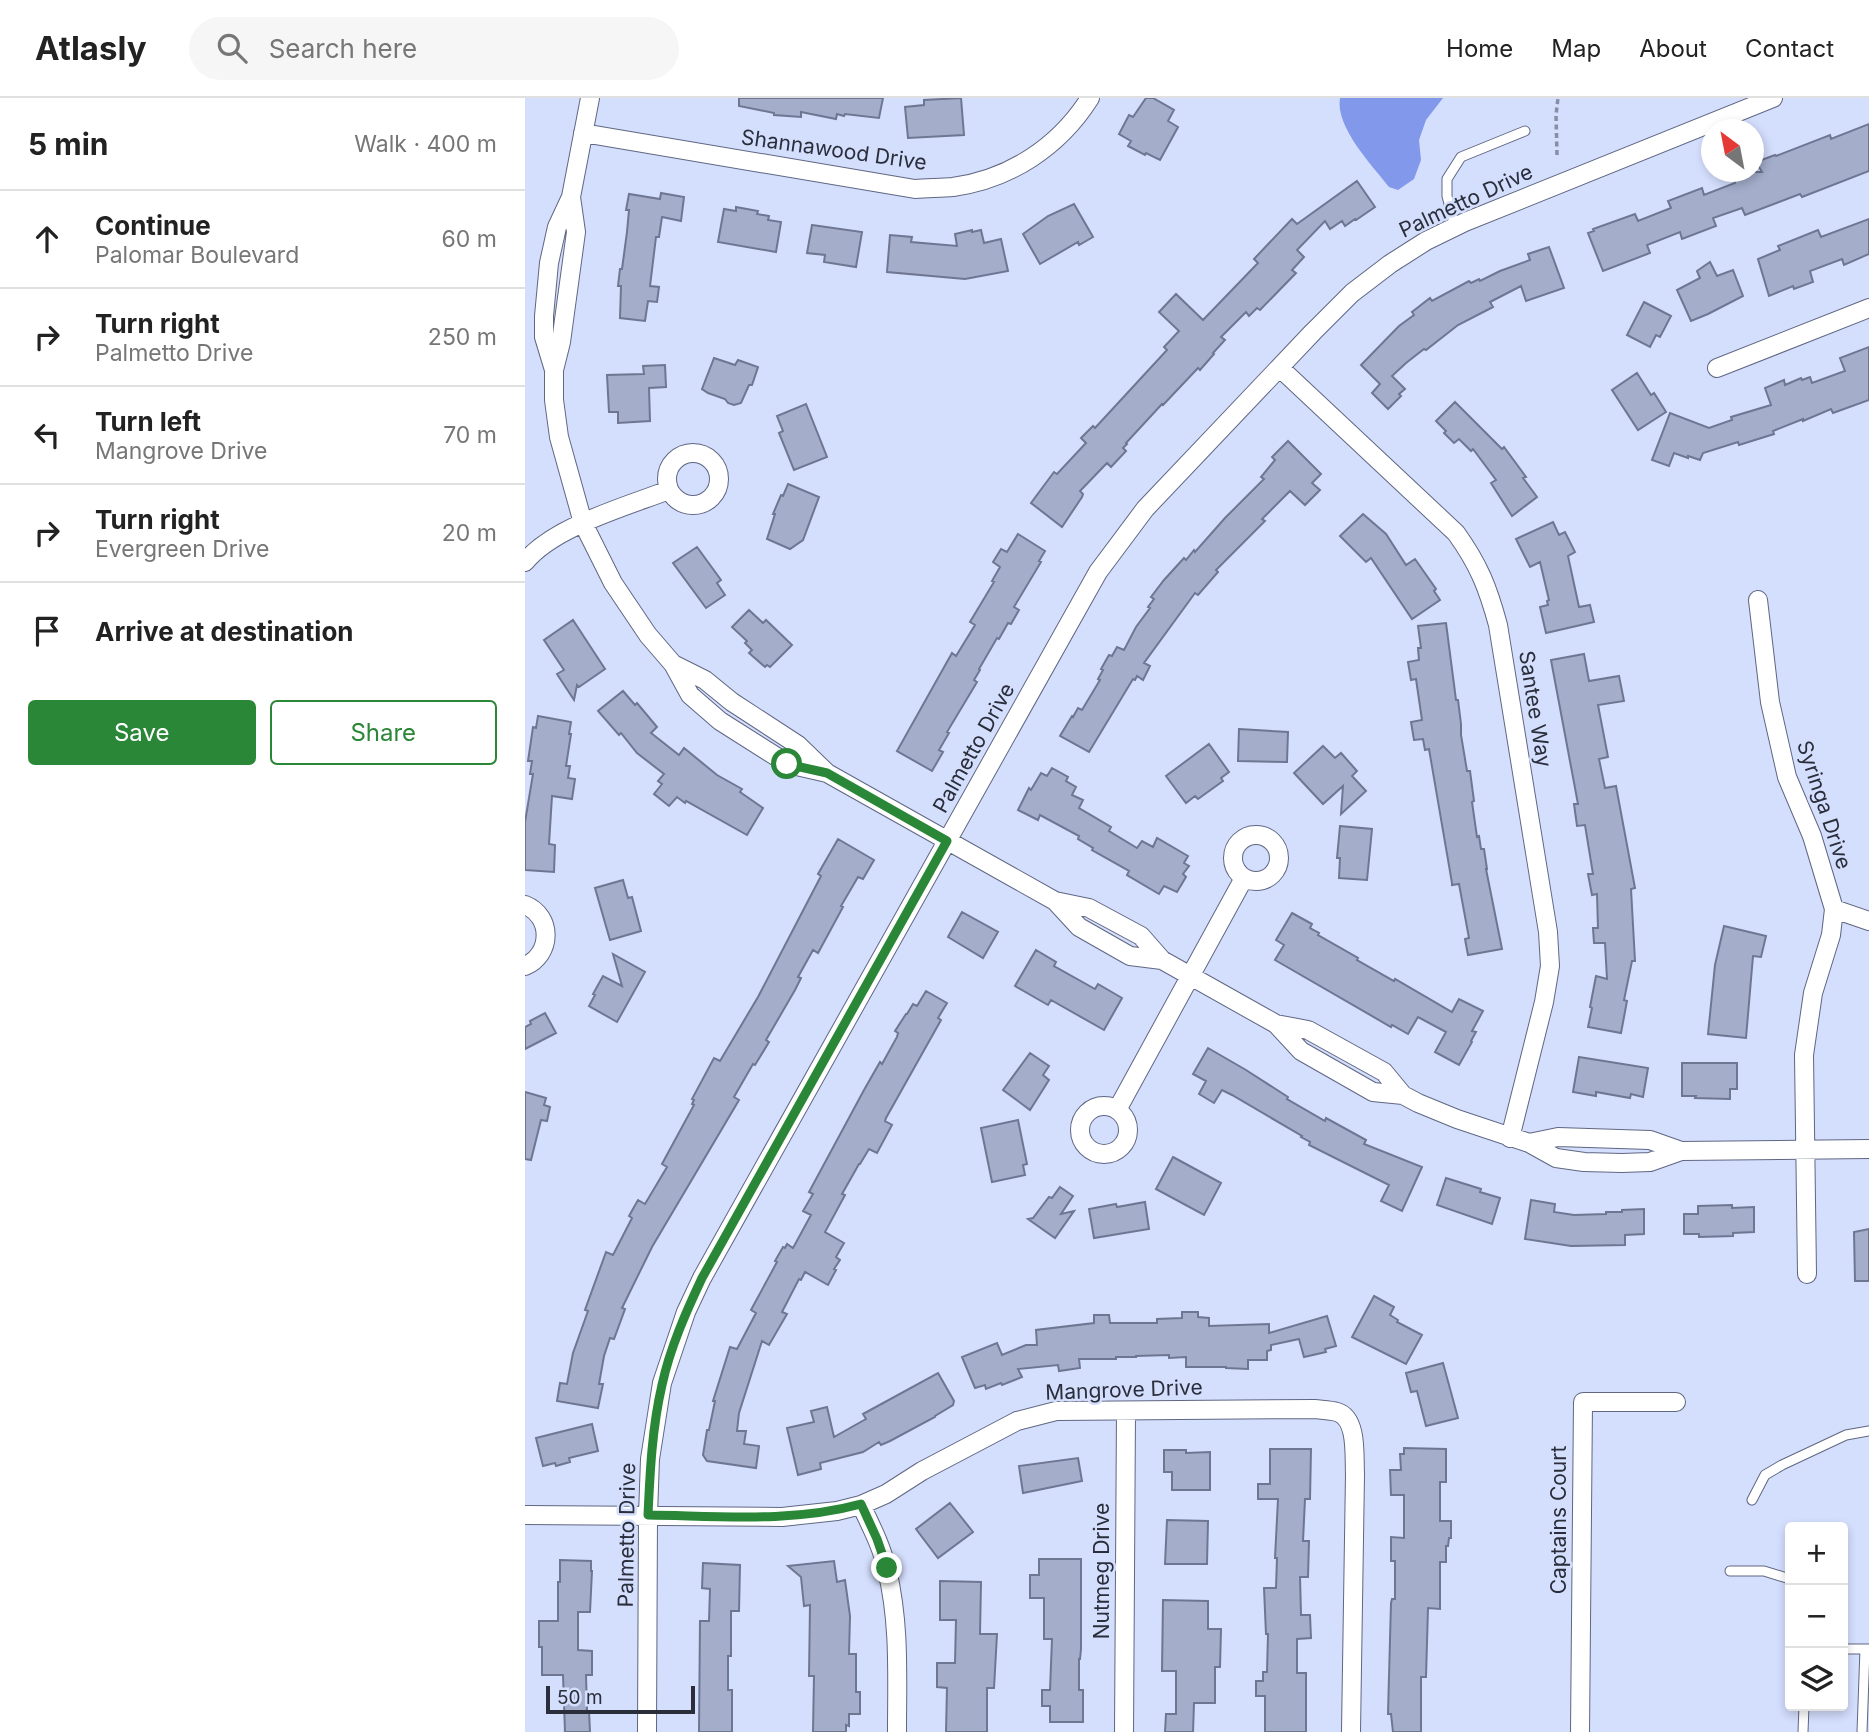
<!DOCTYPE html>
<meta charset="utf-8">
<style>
:root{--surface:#fff;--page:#f6f6f6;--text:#222;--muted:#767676;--line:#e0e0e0;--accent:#2b8738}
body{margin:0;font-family:Inter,sans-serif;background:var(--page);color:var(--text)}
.controls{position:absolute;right:21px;bottom:21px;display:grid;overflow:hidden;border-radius:7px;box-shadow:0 4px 10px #0003}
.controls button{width:63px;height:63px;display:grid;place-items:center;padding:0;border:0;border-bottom:2px solid var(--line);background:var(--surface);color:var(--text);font:35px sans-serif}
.compass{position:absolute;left:1176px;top:21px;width:63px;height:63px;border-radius:50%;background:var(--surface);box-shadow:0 4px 10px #0003;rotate:328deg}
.scale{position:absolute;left:21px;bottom:18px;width:149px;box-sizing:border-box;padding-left:7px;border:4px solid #2a2e3a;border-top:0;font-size:19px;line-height:24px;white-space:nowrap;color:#2a2e3a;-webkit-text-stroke:5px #d4defd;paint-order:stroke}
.stop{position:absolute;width:21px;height:21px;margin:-16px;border:5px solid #2b8738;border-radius:50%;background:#fff}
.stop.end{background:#2b8738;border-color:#fff;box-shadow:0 2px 7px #0008}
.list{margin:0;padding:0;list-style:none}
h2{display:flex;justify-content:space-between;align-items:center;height:91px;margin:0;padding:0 28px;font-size:30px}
h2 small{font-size:23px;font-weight:400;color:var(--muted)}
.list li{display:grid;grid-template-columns:46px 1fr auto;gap:21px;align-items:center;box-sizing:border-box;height:98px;padding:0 28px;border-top:2px solid var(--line)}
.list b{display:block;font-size:26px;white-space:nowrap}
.list p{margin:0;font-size:23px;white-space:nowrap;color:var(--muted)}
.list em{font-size:23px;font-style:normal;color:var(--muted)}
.actions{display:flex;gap:14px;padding:21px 28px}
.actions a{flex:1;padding:16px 0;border:2px solid var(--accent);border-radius:7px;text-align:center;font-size:24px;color:var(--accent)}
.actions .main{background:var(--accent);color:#fff}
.icon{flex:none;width:38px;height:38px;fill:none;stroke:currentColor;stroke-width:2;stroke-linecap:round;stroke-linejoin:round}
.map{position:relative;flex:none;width:1344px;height:1634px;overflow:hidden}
header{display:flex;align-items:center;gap:42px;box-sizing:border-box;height:98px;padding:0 35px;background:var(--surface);border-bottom:2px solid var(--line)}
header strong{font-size:33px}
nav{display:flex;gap:38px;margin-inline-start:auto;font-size:24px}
.search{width:490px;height:63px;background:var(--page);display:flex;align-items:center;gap:18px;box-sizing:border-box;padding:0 24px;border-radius:38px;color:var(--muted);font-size:26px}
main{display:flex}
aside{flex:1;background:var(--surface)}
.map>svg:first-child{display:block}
</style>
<header>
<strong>Atlasly</strong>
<div class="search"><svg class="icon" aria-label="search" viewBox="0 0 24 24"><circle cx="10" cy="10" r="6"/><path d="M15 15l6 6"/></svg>Search here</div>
<nav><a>Home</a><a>Map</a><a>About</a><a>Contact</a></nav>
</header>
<main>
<aside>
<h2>5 min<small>Walk · 400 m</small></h2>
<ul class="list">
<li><svg class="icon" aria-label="ahead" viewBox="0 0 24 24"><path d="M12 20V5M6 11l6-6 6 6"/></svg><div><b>Continue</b><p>Palomar Boulevard</p></div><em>60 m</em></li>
<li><svg class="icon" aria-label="right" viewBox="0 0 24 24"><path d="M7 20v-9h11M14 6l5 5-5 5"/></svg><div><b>Turn right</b><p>Palmetto Drive</p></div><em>250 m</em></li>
<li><svg class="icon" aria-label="left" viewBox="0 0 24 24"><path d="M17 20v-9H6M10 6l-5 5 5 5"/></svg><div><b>Turn left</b><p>Mangrove Drive</p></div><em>70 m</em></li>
<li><svg class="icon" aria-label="right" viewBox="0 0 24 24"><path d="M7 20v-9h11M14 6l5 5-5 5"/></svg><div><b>Turn right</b><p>Evergreen Drive</p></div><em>20 m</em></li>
<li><svg class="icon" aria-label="arrive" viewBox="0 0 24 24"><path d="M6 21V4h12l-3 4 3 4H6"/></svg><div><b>Arrive at destination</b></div></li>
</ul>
<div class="actions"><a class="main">Save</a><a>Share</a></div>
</aside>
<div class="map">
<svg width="1344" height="1634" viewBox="0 0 1344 1634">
<rect width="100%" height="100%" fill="#d4defd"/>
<path fill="#8298eb" d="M815,0h103l-17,22 -7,20 2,20 -7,19 -16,11 -9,-3c-17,-22 -54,-60 -49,-89z"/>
<path fill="#a4aecb" stroke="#6e7792" stroke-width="2" d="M214,0h144l-4,20 -34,-4 -1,2 -7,-2 -1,5 -35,-7v5l-27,-2v-2l-35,-7z
M436,0l3,37 -56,3 -3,-31 19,-2v-5z
M621,0h7l21,12 -6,11 10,6 -18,33 -14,-7 -1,2 -17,-9 3,-5 -12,-7 10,-19 4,2z
M1344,26v47l-67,26 -2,-3 -55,21 -3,-7 -29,10 3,8 -34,13 -2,-7 -33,13 3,8 -47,18 -15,-38 6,-2 -1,-2 42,-15 3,7 33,-13 -3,-7 34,-13 2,7 31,-12 -4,-11h31l-6,-10 19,-7 1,1 54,-21 1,4z
M832,83l18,26 -19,13 -1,-1 -10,7 -3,-5 -12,8 -5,-8 -28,29 7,7 -12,13 4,3 -36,37 -3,-2 -8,8 -3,-4 -25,25 4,3 -12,13 1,1 -14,16 -2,-2 -35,37 -1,-1 -36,39 1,1 -4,4 3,3 -15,16 -4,-4 -27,28 3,3 -1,3 -20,30 -31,-24 23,-31 3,2 29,-31 -5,-5 12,-12 2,2 72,-78 -3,-3 15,-16 -20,-19 17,-18 27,26 55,-57 -4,-4 38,-40 5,5z
M136,95l23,4 -3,24 -19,-4 -3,20h-3l-6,49 9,1 -2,15 -9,-1 -3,20 -25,-3 1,-32h-3l2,-17h2l5,-37 2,-22h-3l3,-16 31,5z
M549,106l19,33 -14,8 -1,-3 -38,22 -17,-30 25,-18z
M211,109l22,4 -1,3 12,2 -1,4 13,2 -5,30 -58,-10 6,-33 12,2z
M1344,121v35l-25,11 -2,-6 -32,12 3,11 -19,7 -1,-3 -24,10 -11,-37 22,-9 -2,-4 40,-16 3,7z
M287,127l50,7 -6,35 -32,-5 1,-7 -18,-2z
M447,132v2l9,-2 3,13 17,-4 7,32 -43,8 -78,-7 3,-37 22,2 -1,5 46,4 -2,-12z
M1024,149l15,41 -38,13 -5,-15 -31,16 3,5 -35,18 -32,25 -2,-1 -18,14 -14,13 13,13 -6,5 2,2 -13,13 -16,-16 8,-9 -19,-19 38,-39 15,-11 -2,-3 18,-14 2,3 37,-20 2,2 8,-4 1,2 20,-10 30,-11 -2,-6z
M1185,164l7,14 16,-6 10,26 -35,18 -17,7 -14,-31 23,-12 -3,-7z
M1119,204l27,14 -11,21 -4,-2 -6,12 -23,-12z
M1344,249v53l-36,13 -2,-4 -28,12v-2l-30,12 1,3 -35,11 -1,-3 -35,11 -3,7 -12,-4v2l-14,-5 -5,13 -17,-6 18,-47 39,15 23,-8 -1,-3 40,-12 -6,-17 19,-8 1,5 16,-7 1,2 8,-3 2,6 33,-12 -5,-13z
M189,260l21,7 3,-5 20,7 -6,18h-3l-8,18 -7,2 -6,-2 -3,-4 -17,-6 -6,-4z
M140,267l1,22 -17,1 1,33 -32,2v-11h-9l-2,-37 37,-1 -1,-8z
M1112,275l14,22 3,-2 12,19 -28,18 -26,-40z
M930,304l47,47 2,-2 22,30 -3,1 14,19 -25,19 -21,-33 5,-3 -23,-31 -2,2 -12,-12 -5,4 -10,-10 2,-2 -10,-10z
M281,306l21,53 -33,13 -15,-37 4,-2 -6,-15z
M763,343l33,33 -9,9 8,7 -15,15 -15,-14 -28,28 3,2 -49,49 2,2 -20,23 -3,-2 -51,70 6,3 -7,14 -6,-4 -2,4 -2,-1 -44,73 -29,-16 12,-20 1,1 5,-9 4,2 18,-30 -2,-1 5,-9 -2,-1 8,-14 3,1 5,-9 7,3 12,-23 14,-19 -2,-1 6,-8 -3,-2 13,-17 20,-22 2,2 8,-10 1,2 30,-34 39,-39 -3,-2 14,-17 -3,-3z
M263,386l31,13 -16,43 -13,9 -23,-10 8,-25h-2l8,-19 2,1z
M838,416l23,20 20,31 9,-6 21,30 -2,2 6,9 -28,19 -41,-61 -5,4 -26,-26z
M1028,424l6,13 6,-3 10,20 -7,4 11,51 11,-2 4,17 -48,11 -6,-26 8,-2 -1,-4 2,-1 -9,-38 -10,5 -14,-28z
M493,436l27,17 -6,10 2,1 -27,45 5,3 -8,14 -3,-1 -9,16 -2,-1 -18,31 1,1 -6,10 3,2 -30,50 2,1 -10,17 4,2 -11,19 -35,-20 55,-98 4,3 19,-31 -5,-3 24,-40 -2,-1 8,-14 -7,-5 8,-13 6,3z
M172,449l24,33 -4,3 8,12 -19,13 -33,-45z
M224,512l14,13 3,-3 26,25 -22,22 -3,-2 -2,2 -16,-14 3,-3 -7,-7 2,-2 -15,-14z
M48,522l32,49 -26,18 -2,-2 -3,15 -17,-26 7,-4 -20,-30z
M921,525l10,77h2l3,24v11l6,36h3l4,30 -2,1 5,35 2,-1 2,13h3l3,20h-1l16,80 -34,6 -3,-16 4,-1 -10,-54 -7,1v-2l-23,-134 -4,1 -2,-11 -9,1 -3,-18 11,-2 -6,-41 -5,1 -3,-18 11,-2 -1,-12h3l-3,-22z
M1059,556l5,27 30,-5 5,25 -26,4 10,52 -9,2 6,29 11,-2 19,102 -4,1 4,72h-3l-8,39 3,1 -6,32 -33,-6 4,-19 -2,-1 6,-31 11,3 -2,-36h-11l-1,-15h5l-1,-34 -5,1 -4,-21h5l-8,-49 -8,1 -3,-22h4l-27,-144z
M98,593l12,14 2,-2 20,24 -6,6 28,22 5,-7 33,27 25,14 -2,3 23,16 -16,27 -61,-34 -1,2 -8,-6 -8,9 -15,-12 8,-10 -4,-3 6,-7 -27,-21 -16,-20 -2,2 -21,-24z
M13,618l33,6 -2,12h2l-5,32h4l-2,12 7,1 -3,20 -20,-3 -3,48 6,1 -1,27 -29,-2v-48l8,-48h-3l2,-13h-4l5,-34 3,1z
M714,631l49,3 -1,30 -49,-1z
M684,646l20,28 -8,6 2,3 -25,18 -3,-3 -9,7 -20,-27z
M798,648l12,12 6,-5 16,18 -5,5 14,15 -25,23 2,-28 -20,18 -29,-31z
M527,670l16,9 -2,4 10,6 -4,8 11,5 -4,8 32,19 -2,4 28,17 5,-7 11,6 4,-9 31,18 -4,7 5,3 -6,8 3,3 -9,15 -13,-6 -5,8 -32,-19 2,-4 -37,-21 1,-2 -15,-9 1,-3 -39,-21 -2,5 -20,-10 11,-22 2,2 10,-17 6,3z
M815,728l32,3 -5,51 -28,-2 1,-20h-3z
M313,741l36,21 -11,19 -5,-2 -17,29 2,1 -25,46 -5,-3 -15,27 3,1 -6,12 -29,50 3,2 -14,23 -2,-1 -19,33 5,3 -87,147 -30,61 3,1 -11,30 -4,-1 -6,18 -5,28h4l-5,24 -41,-7 3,-18 7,1 6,-31 15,-42 -3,-1 21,-58 7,3 19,-37 -3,-2 9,-16 7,4 22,-37 -5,-3 32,-59 -2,-1 2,-4 -2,-1 22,-41 6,3 38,-64 63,-121 -3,-2z
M98,782l5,18 4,-1 9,34 -31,9 -15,-52z
M437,814l36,20 -15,26 -35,-21z
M767,815l20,11 -2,4 9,5 -1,2 40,23 -1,2 37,21 1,-2 57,33 7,-13 24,12 -11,20 4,1 -5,9 1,1 -13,23 -24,-13 11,-20 -28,-15 -10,17 -16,-9 -1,2 -116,-67 9,-15 -8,-5z
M1199,828l42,10 -5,21 -8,-1 -7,82 -38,-4 7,-69z
M511,852l20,12 -2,4 41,23 3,-5 24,14 -18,32 -53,-30 -3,5 -33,-19z
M88,856l32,18 -28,50 -28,-16 6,-11 -2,-1 10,-18 19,10z
M401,893l21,12 -9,15 3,2 -55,98 -1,3 7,4 -15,28 -8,-4 -9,15h-1l-17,30 3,1 -20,37 19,11 -8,14 4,3 -6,9 2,1 -8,15 -23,-13 -4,8 -2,-1 -17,33 5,2 -18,31 -7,-4 -23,72 -2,18h9l-2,13 15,2 -3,22 -49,-7 -4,-6 4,-25h2l6,-29h-2l17,-54 7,2 19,-36 -5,-3 26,-48 -2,-1 8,-14 2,1 2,-4 6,4 18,-33 -8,-4 10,-17 -4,-2 55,-102 16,-28 2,2 15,-27 1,-4 -3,-2 11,-17h1l6,-10 4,2z
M20,915l11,20 -31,16v-22l6,-3 -1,-3z
M683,950l38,22 42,27 -1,2 38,22 1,-3 40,22 -2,4 58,23 -20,44 -21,-10 8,-16 -80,-40 1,-3 -9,-5 1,-1 -70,-41 -10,-5 -8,13 -15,-9 7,-13 -13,-7z
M505,955l19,13 -6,9 6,5 -19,30 -27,-20z
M1054,959l69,11 -5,29 -12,-3 -1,4 -34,-6v4l-23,-4z
M1157,965h55v26h-7v10l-35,-1 1,-2h-14z
M0,994l21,6 -2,7 6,2 -3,14 -6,-1 -10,40 -6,-1z
M493,1022l9,44 -4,1 2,10 -33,7 -11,-54z
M648,1059l48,26 -17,32 -48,-26z
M921,1080l35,11 -1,3 20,6 -8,26 -55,-19z
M535,1089l13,9 -12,18 13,-3 -19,27 -27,-19 5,-1 16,-21 3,1z
M1006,1102l24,4 -1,8 20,3 32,-1v-2h16v-2l22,-1v25l-19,1v10l-54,1 -46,-7z
M620,1104l4,27 -55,9 -5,-29 27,-5 1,3z
M1207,1107v3l22,-1v25l-21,1v3l-34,1v-3h-15v-20h14v-8z
M1344,1131v52h-14l-1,-49z
M849,1198l20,11 -4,8 8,5 -1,2 25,13 -16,29 -54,-27z
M657,1214h16v5l11,1v8l60,-2v9l58,-17 9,30 -11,3 1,3 -22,5 -5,-18 -28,6v5l-4,1v9h-19v9l-22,-1v-1h-40v-10l-17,1v-3l-33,1v1h-20v2h-37l1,9 -21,3 -1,-6 -40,4 4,8 -20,8 -1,-2 -15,6 -1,-4 -10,3 -13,-31 35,-14 5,12 24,-10h11l-1,-15 58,-7v-8h15l1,8h47v-4l25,-1z
M918,1265l15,55 -32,8 -9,-35 -6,1 -5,-19z
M413,1275l16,28 -1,4 -18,11v1l-45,24 -9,4 -2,-3 -16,10 -43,11 1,6 -23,6 -11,-47 27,-6 -3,-11 16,-4 7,30 32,-18 -3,-5z
M67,1326l6,27 -29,7 1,4 -14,4 -1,-3 -12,3 -7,-28z
M879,1350l42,1v33h-6v39h11v17h-2l-1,8h-2v16h-6v47l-12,-1 -2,69h-5v55h-28l-2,-18h-3l3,-111 1,-4h3v-38h-4v-24l13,1v-43h-13l-1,-25h11l-1,-16h4z
M745,1351h41l-1,50h-5l-2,42h6l-1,36h-8l1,38h9l1,23 -14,1v34h9v59h-41v-36h-9v-15h7v-9h4l1,-38h-2l-2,-46h12l1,-30h-2l3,-59h-20v-15h12z
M639,1352h22v3l24,-1v38h-38v-18h-8z
M553,1360l4,23 -59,12 -4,-27z
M425,1405l23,29 -35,26 -22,-29z
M642,1422l41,1 -1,43h-42z
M514,1461h42v90l-1,10h-1v31h4v32h-33v-16h-8v-16h8l2,-51h-8v-41h-14v-23h9z
M35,1462l31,1v10h1l-2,41h-12v38l14,1v24h-6l1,36h2l1,21h-25l-2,-57h-21v-28h-3v-26h19v-39h2z
M309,1463l3,21 8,-2 5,36 -1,38h7v38h4v22h-11v12l-3,-1v7h-33l1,-56h-5l1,-71 -6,1 -3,-29 -13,-11z
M178,1465l37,2 -1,46h-8v45h-3v34h4v42h-33l1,-111h9l1,-32 -8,-1z
M415,1483l41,1 -1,52h17l-3,54h-7v44h-41l1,-44 -10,-1v-24h18l1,-43h-16z
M638,1502l45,1v28h13l-1,38h-5v36h-21l-1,29h-28l1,-18h10v-43h-14z"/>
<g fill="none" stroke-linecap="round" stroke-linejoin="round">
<g stroke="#5f6782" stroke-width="11">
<path id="service" d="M930,129l-8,-31v-17l14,-22 64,-26
M1227,1402l13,-25 17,-10 64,-30 23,-4
M1205,1473h34l26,8
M1318,1551h26
M1278,1634l1,-26
M1337,1634l3,-83"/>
</g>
<g stroke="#5f6782" stroke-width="20">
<path id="minor" d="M58,35l332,56c12,-1 25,-1 38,-2 57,-8 106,-40 137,-89
M46,99l5,35 -15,110 -7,28v30l5,37 24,86 30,60 35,52 25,29 17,31 30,26 68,43 39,9
M755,270l176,165c23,32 32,55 42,92l50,307 2,34 -6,36 -34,136
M1192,270l152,-60
M29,272l-10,-33v-21l5,-53 8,-36 14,-30 19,-99
M142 381a26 26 0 1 1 52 0a26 26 0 1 1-52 0Z
M0,464c28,-35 102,-56 144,-72
M1233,502l12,102 17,75 25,59 22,73 -3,26 -18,58 -9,62 3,219
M148,566l32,16 27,22 66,43 29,28 228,128 34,7 52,28 21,24 114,64 32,6 76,42 19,23 15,8 39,16 72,24 27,15 28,4 38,1 28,-1 31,-11 188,-2
M708 760a23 23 0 1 1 46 0a23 23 0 1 1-46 0Z
M530,803l24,26 51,29 32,4
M0,807c28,11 27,50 0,61
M1309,811l35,12
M751,926l25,27 72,41 30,3
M555 1032a24 24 0 1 1 48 0a24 24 0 1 1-48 0Z
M592,1012l127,-232
M1004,1045l29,-6 92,3 31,11
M336,1407c10,21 21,42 26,65 13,54 10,107 10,162
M0,1417l257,2 55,-6 24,-6 25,-11 36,-23 95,-50 39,-10 258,-2c8,1 16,1 23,3 21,6 17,45 18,62l-4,258
M122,1634l1,-217 2,-56 12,-76 24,-71 16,-34 396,-706 47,-63 168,-177 39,-39 38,-29 36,-23 39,-19 308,-124
M599,1634l2,-321
M1055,1634l3,-330h93"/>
</g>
<path stroke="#888fa5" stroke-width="3.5" stroke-dasharray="5 3.5" stroke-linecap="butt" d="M1032,57l-1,-40 2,-17"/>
<use href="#service" stroke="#fff" stroke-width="9"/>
<use href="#minor" stroke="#fff" stroke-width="18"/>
</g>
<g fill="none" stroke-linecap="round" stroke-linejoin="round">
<path stroke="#2b8738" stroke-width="9" d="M262,666l40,9 120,68 -245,437c-16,34 -32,70 -40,107 -10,43 -12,87 -14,130 71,1 144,8 213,-11l16,35 10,29"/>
</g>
<g text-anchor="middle" stroke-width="5" stroke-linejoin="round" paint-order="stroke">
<g font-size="21" fill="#2a2e3a" stroke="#d4defd">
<text transform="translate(309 52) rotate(8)" y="7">Shannawood Drive</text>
<text transform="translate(941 103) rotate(-25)" y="7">Palmetto Drive</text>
<text transform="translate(1010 611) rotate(81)" y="7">Santee Way</text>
<text transform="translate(449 650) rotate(-61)" y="7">Palmetto Drive</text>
<text transform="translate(1299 707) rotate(72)" y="7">Syringa Drive</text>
<text transform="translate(599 1292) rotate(-2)" y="7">Mangrove Drive</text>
<text transform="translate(1034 1422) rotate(-90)" y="7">Captains Court</text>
<text transform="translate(102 1437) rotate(-89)" y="7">Palmetto Drive</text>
<text transform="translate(577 1473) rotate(-90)" y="7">Nutmeg Drive</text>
</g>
</g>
</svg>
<div class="controls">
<button>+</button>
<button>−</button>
<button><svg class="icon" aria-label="layers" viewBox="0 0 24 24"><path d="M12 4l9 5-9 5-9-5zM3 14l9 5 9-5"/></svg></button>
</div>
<svg class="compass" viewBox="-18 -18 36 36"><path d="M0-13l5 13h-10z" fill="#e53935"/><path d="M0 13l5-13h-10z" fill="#767676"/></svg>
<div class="scale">50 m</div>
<div class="stop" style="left:262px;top:666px"></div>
<div class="stop end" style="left:362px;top:1470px"></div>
</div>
</main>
